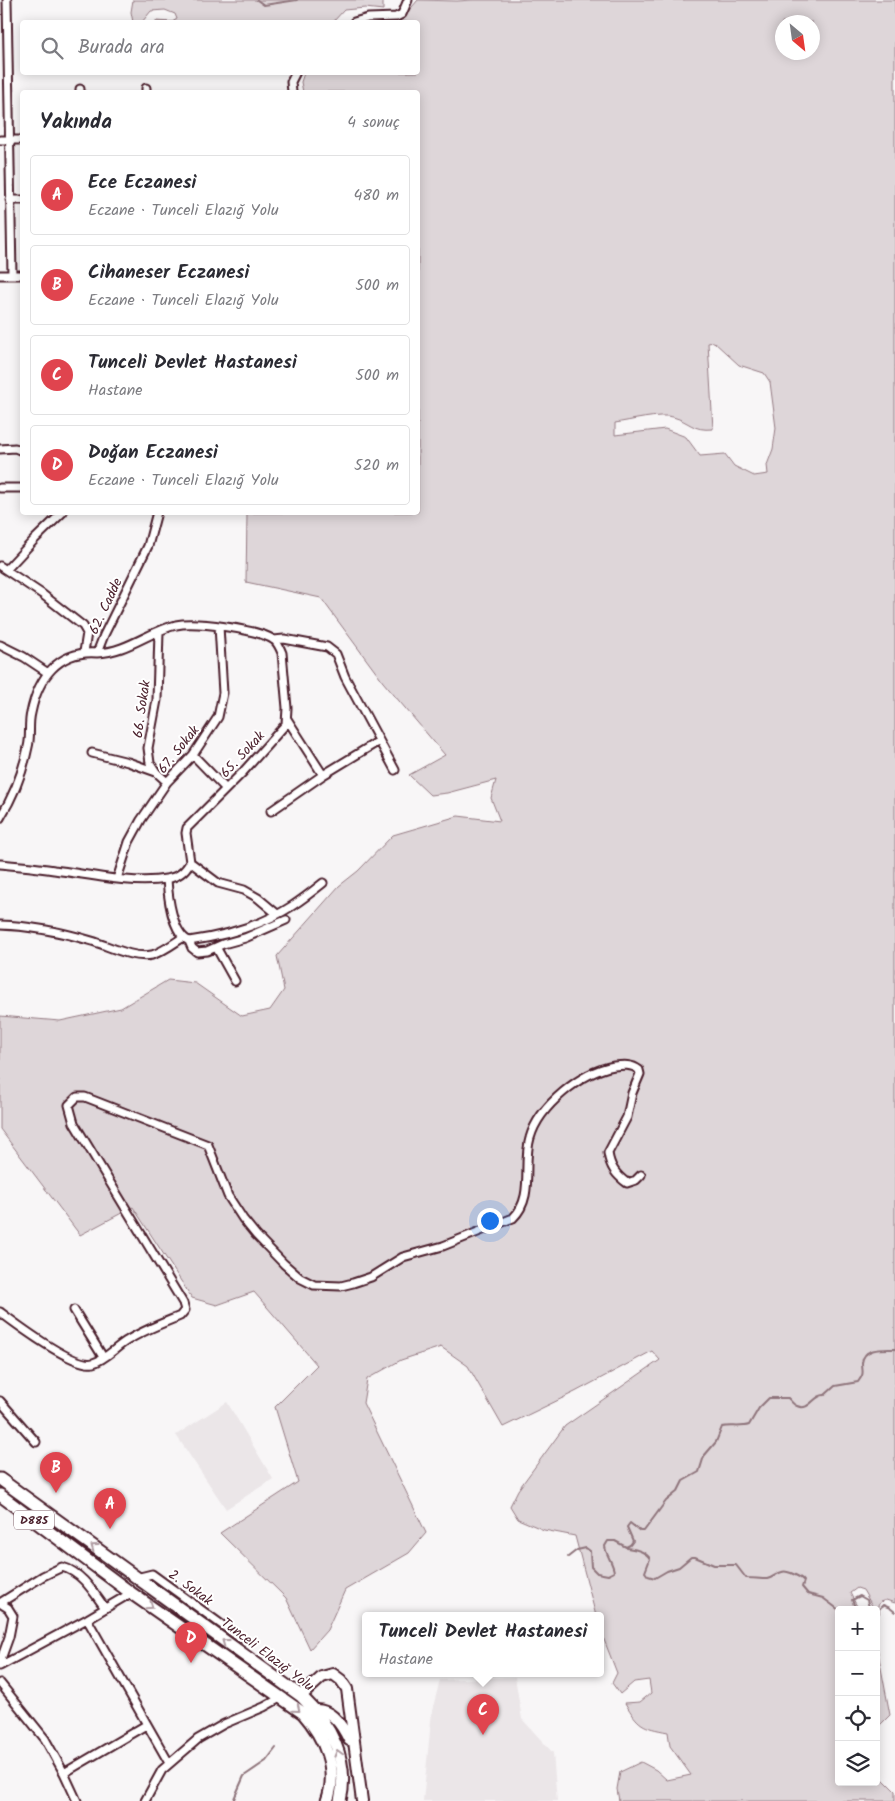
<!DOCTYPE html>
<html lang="tr">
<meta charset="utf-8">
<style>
:root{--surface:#fff;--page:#f2f2f3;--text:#2b2b33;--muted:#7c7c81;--line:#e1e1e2;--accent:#1f6fb2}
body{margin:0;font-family:Kalam,sans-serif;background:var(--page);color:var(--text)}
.controls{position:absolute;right:15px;bottom:15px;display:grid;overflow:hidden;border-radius:5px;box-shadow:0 2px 12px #0003}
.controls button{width:45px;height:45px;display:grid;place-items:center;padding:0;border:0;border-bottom:1px solid var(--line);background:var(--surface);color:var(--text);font:25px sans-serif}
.compass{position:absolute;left:775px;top:15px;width:45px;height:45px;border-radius:50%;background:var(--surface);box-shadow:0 2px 12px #0003;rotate:151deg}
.you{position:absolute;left:489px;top:1220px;width:18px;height:18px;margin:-12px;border:4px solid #fff;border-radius:50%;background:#1a73e8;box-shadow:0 0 0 8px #1a73e833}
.badge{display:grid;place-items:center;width:32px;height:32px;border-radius:50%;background:var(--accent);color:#fff;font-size:16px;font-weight:700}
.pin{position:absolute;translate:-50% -41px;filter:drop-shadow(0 1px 2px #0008)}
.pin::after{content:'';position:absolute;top:26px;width:18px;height:15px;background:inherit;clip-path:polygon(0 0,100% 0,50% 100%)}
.popup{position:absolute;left:362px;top:1612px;width:242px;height:65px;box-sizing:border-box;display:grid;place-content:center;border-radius:5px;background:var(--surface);filter:drop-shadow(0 1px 4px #0005);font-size:16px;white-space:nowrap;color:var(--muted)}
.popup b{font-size:19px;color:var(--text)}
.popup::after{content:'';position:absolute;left:50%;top:100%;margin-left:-10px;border:10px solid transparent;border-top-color:var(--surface)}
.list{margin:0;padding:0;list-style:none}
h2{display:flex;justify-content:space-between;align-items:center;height:65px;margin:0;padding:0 20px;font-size:21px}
h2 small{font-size:16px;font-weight:400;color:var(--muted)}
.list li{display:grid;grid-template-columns:32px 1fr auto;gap:15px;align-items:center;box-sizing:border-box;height:80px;margin:0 10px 10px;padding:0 10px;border:1px solid var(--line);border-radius:5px}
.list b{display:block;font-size:19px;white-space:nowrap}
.list p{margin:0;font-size:16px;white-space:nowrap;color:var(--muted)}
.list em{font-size:16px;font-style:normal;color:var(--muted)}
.icon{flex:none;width:28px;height:28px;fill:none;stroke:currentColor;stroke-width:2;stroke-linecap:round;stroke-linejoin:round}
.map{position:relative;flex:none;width:895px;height:1801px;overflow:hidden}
.search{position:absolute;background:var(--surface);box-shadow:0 2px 12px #0003;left:20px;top:20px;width:400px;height:55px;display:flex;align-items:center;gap:12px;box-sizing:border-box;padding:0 18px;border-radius:5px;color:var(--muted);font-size:19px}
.panel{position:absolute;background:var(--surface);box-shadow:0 2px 12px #0003;left:20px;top:90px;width:400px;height:425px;border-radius:5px}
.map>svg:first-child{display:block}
</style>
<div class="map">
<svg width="895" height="1801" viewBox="0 0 895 1801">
<rect width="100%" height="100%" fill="#f8f6f7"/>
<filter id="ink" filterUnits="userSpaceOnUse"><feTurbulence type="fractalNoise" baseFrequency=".02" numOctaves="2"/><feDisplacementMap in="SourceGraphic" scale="10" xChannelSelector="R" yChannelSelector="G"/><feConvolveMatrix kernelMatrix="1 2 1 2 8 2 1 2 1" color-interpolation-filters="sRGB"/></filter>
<g filter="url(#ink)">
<path fill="#ebe6e8" d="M227,1402l46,77 -47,30 -50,-74z
M515,1677l7,42 31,34 4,48h-134l9,-90 8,-31z"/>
<path fill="#ded6d9" stroke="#947a82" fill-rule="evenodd" d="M133,0h250v10l-18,-2 -21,2 -11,12h-177v-1l16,1 5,-3 -2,-5 -10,-4 -14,1 -9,11h-9l-2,-10z
M418,0l39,1 15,-1h423v1603l-9,-3 -6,2 -3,6 -3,1 -11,-19 -6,-2 -7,5 9,17h-20v172h37v-10l19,19v10h-276l-2,-12 3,-17 21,-10 15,8 11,10 24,-5 -21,-29 -2,-14c-26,-5 -29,-6 -43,-29l15,-1 11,-9 -2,-13 -15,2 -14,12 -8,-11 5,-10 -16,-41 -1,-16h-4l-21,-80 -31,-6 -26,-11 -8,-13 8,-16 47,-64 95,-66 -8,-9 -77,41 -72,35 -35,-61 -27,-19 -40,13 -34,19 -4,24 63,130 -17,20 -64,37 -18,40 -17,19 -24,-51 -66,-65 78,-51 -23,-75 42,-42 -63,-73 -37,13 -25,-7 -59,-91 -53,28 -80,-106v-113l60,5 61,-13 47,-28 27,3 47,33 28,-6 14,-20 -7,-34 62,-70 19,-15 35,-36 65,-19 42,5 -9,-23 5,-18 -49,13 -17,2 -21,-20 36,-20 -62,-73 -62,-84 -75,-16 1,-68 -3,-1 174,-1v-420h-115l-2,-10 3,-9 114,-1v-50h-31l13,-1zM782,22h30v30h-30zM714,342l25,23 25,8 6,9 6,46 -3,21 -6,16 1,9 -14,2 -20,-10 -9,-12 -25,2 -14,-19 -21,-8 -50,6v-12c14,-2 45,-10 58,-6 18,5 19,14 40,12l-5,-86z
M876,1642l14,73 -14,14z"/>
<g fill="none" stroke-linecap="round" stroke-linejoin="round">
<path stroke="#8f747b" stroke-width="2" d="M257,0l7,5 33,-5
M627,1548c8,1 19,3 23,11l-5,13 3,4 7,2 12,-7 12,-4 12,-10h4l19,8h22l10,13c7,0 14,1 21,1 6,-1 10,-6 15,-7 5,-2 19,5 22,9l-2,6 6,7 15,4 16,12
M568,1557l9,-7 9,-2 4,3 1,16 6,6 11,2 6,-3c-1,-10 -8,-16 -9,-26l3,-5h7l11,6 4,-2 3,-4 -6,-14 3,-4 10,8h4l22,-30 12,-10 5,-10 16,-9 5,-16 12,-14 6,-15c9,-2 18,1 27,-2l10,-17 10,-10h19c2,2 5,7 9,8 13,6 17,-12 28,-11l10,-9 23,-4c7,-9 4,-10 4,-19 1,-16 22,-14 33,-14
M856,1610l-4,-10 8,-4 7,4 3,10
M876,1614l3,-1v-4l4,-4 7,3 5,4
M233,1801l11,-25 22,-15 10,-13"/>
<g stroke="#4a1f2b" stroke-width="11">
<path id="street" d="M7,0l5,275
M354,22l14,-4 28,-1 6,-3 6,-14
M80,92v-3
M146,92v-4
M292,92l-1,-10 5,-10
M0,140h22
M10,200h12
M0,275h22
M0,449l15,-1 7,3
M0,488h22
M0,566l42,28 41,32 4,7 -3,19
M6,570l29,-31 28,-27
M159,632l-2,68 -9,48 2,15 6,9 11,10
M274,640l10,-1 43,8 9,7 9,23 50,93
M0,645l24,12 24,16
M287,719l36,56
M92,753l36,9 28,10
M193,755l33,34
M271,811l52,-36 56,-34
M0,818c13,-21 23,-46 28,-71 3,-11 0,-23 3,-34 7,-35 27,-63 66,-60l7,-18 44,-89 9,-34
M190,862l28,21 26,7 14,8 19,16
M0,864c18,2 36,3 54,6 34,4 79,15 112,9 12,-2 19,-7 24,-17l-4,-29 1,-5 56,-56 43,-48 1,-16 -5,-55c-2,-5 -4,-10 -8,-13 -16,-11 -79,-19 -98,-15 -28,7 -49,27 -79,28
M117,879l12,-37 12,-22 26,-38 26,-27 25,-38 5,-24 -4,-67
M167,879c1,17 5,54 22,62 36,-5 72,-15 103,-35 11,-7 21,-15 31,-23
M0,925c31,1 62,7 92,16 17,5 41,18 60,14 10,-3 21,-11 30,-17
M189,941l3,7 5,4 10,-1 16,-7 22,-6 41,-18
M216,947l19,34
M74,1310l29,47
M0,1312c16,12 74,56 93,51 12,-3 24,-17 35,-23 16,-10 35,-17 52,-24l5,-6 -2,-7 -109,-180 -5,-18 8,-8h8l123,48 20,51 15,23 13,16 28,29 16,14 14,7 27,1 12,-3 18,-6 32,-20 40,-11 70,-28c22,-21 9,-54 17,-80 9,-32 51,-66 84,-72 9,-1 18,-2 25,4l1,4 -8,19 -5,24 -19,36c2,14 8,22 19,30l9,-3 5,-5
M0,1401l36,41
M136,1578l16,-4 88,64
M0,1603l43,-27 19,-9c20,5 32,26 43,41
M0,1603l8,5 5,8 -4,21 -9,25
M87,1619l82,144
M0,1666l87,-47 44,-26
M0,1683l45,56 19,34 13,28
M64,1773l82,-48
M145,1801l17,-31 36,-31 26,-15 40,-17 18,-10"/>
</g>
<g stroke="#4a1f2b" stroke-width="14">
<path id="secondary" d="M301,1696l21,-19 11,-3 8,6 6,9 15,112
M315,1710c17,-1 28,17 34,30"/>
</g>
<g stroke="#4a1f2b" stroke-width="15">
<path id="primary" d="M0,1479l301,217c29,28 49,64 39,105
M0,1495l131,98 172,120c21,24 36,56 24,88"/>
</g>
<use href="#street" stroke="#fff" stroke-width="7"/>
<use href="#secondary" stroke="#fff" stroke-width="10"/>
<use href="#primary" stroke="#fff" stroke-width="11"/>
</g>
<defs><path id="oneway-chevron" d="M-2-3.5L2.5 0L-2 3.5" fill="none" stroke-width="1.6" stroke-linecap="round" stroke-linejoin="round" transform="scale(1.25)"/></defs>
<g stroke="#ae9aa0">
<use href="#oneway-chevron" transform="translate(94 1547) rotate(-144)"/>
<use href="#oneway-chevron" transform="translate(150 1606) rotate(35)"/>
<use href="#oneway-chevron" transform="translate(225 1642) rotate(-144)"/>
<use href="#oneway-chevron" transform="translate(297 1709) rotate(39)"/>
<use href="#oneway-chevron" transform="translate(338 1753) rotate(-106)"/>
</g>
</g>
<g text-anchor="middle" stroke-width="4" stroke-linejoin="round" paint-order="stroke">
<rect fill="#fff" stroke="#80626b" stroke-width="1" x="14" y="1510.5" width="40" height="19" rx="4"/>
<g font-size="12" font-weight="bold" fill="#4a1f2b">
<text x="34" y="1524">D885</text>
</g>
<g font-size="14" fill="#4a1f2b" stroke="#fff">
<text transform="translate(105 606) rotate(-65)" y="5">62. Cadde</text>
<text transform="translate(141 709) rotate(-82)" y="5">66. Sokak</text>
<text transform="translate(178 749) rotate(-51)" y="5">67. Sokak</text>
<text transform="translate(242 754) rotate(-47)" y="5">65. Sokak</text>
<text transform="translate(191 1587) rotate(36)" y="5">2. Sokak</text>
<text transform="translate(268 1654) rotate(37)" y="5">Tunceli Elazığ Yolu</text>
</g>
</g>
</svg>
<div class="controls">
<button>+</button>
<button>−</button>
<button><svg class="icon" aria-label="locate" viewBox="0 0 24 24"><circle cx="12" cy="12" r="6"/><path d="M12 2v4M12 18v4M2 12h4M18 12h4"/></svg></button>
<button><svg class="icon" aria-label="layers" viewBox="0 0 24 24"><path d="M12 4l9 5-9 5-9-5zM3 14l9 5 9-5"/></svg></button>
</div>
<svg class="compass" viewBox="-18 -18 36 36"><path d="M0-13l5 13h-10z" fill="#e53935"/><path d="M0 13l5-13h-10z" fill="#7c7c81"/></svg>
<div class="you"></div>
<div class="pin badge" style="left:110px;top:1529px;background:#e0444e">A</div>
<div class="pin badge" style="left:56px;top:1493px;background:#e0444e">B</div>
<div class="pin badge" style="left:483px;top:1735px;background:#e0444e">C</div>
<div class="popup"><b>Tunceli Devlet Hastanesi</b>Hastane</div>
<div class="pin badge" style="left:191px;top:1663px;background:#e0444e">D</div>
<div class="search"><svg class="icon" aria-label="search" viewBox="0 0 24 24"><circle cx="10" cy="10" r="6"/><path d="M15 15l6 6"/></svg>Burada ara</div>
<section class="panel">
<h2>Yakında<small>4 sonuç</small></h2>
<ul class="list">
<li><span class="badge" style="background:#e0444e">A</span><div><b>Ece Eczanesi</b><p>Eczane · Tunceli Elazığ Yolu</p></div><em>480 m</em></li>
<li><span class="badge" style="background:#e0444e">B</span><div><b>Cihaneser Eczanesi</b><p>Eczane · Tunceli Elazığ Yolu</p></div><em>500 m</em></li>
<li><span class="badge" style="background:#e0444e">C</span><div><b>Tunceli Devlet Hastanesi</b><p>Hastane</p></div><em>500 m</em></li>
<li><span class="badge" style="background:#e0444e">D</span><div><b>Doğan Eczanesi</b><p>Eczane · Tunceli Elazığ Yolu</p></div><em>520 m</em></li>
</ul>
</section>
</div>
